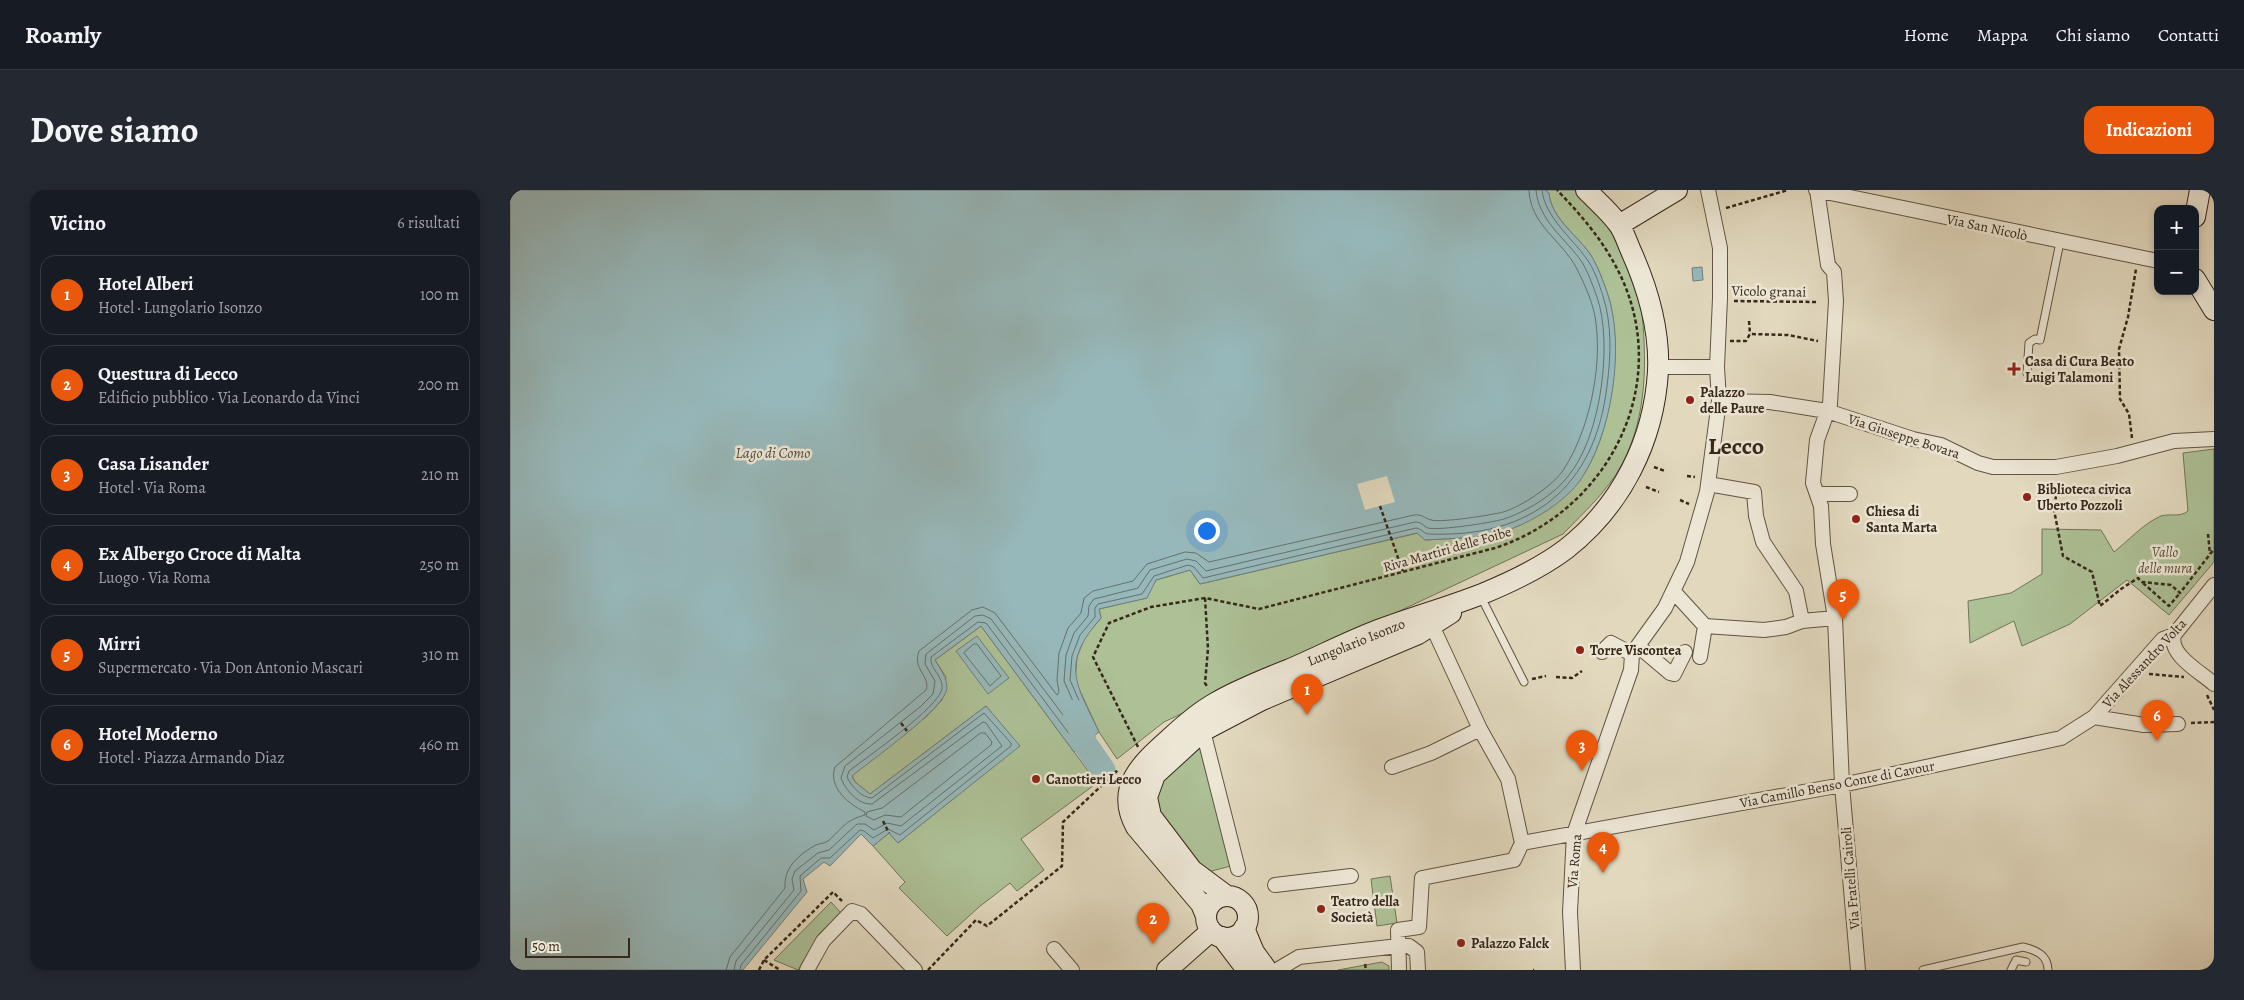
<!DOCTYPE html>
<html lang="it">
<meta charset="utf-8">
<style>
:root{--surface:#171b24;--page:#242831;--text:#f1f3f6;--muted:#9ea1a6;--line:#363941;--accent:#ea580c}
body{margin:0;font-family:Alegreya,serif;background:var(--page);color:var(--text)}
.controls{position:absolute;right:15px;top:15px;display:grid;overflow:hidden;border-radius:10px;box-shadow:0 2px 8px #0003}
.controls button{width:45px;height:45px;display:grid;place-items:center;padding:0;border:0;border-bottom:1px solid var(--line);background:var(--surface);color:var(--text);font:25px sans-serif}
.scale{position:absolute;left:15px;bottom:12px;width:105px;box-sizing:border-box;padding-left:5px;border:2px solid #37281a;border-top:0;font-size:14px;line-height:18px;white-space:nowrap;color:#37281a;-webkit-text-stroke:4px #ece6d5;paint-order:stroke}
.you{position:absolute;left:696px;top:340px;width:18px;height:18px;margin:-12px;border:4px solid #fff;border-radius:50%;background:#1a73e8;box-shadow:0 0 0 8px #1a73e833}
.badge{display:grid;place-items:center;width:32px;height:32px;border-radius:50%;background:var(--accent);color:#fff;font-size:16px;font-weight:700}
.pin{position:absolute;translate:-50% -41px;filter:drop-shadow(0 1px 2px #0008)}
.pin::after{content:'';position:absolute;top:26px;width:18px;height:15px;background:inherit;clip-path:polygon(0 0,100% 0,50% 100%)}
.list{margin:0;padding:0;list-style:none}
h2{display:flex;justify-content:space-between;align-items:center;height:65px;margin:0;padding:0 20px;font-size:21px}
h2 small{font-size:16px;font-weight:400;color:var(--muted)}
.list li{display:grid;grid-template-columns:32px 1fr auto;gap:15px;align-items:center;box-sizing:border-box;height:80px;margin:0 10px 10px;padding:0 10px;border:1px solid var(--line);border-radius:15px}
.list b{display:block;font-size:19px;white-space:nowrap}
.list p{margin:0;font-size:16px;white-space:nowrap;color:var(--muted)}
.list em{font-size:16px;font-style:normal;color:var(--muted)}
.map{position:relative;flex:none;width:1704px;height:780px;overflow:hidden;border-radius:15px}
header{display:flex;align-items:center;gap:30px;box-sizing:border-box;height:70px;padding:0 25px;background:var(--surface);border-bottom:1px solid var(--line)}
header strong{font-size:24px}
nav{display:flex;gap:28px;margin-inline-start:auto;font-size:18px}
.intro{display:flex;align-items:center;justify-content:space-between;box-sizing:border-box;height:120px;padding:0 30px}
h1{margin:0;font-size:35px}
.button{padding:12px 22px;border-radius:15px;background:var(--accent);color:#fff;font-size:18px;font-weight:700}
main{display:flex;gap:30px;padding:0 30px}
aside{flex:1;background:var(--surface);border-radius:15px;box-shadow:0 2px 8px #0003}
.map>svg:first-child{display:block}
</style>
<header>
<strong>Roamly</strong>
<nav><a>Home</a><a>Mappa</a><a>Chi siamo</a><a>Contatti</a></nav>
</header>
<div class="intro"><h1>Dove siamo</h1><a class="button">Indicazioni</a></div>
<main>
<aside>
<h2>Vicino<small>6 risultati</small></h2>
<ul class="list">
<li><span class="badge">1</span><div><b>Hotel Alberi</b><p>Hotel · Lungolario Isonzo</p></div><em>100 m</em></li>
<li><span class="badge">2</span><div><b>Questura di Lecco</b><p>Edificio pubblico · Via Leonardo da Vinci</p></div><em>200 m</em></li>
<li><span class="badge">3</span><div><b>Casa Lisander</b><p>Hotel · Via Roma</p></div><em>210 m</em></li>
<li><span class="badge">4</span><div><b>Ex Albergo Croce di Malta</b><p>Luogo · Via Roma</p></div><em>250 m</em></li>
<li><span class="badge">5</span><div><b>Mirri</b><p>Supermercato · Via Don Antonio Mascari</p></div><em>310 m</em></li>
<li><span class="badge">6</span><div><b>Hotel Moderno</b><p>Hotel · Piazza Armando Diaz</p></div><em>460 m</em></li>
</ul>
</aside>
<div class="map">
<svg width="1704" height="780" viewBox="0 0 1704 780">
<rect width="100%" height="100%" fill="#e1d8be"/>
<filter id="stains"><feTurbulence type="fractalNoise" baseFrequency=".004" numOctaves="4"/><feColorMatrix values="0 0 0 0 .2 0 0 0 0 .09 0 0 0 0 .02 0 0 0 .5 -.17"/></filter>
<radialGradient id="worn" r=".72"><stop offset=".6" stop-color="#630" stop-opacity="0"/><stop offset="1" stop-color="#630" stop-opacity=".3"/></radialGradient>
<path fill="#adc096" stroke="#727458" d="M1035,0h34c24,25 43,47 57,80 4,10 3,23 5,34 6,54 7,111 -19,160 -14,27 -38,48 -59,70l-399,188 -47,37 -18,-27 -24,-52 2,-23 8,-20 16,-19 -2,-9 47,-11 10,-18 34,-10 10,14 218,-51 7,7c27,-2 60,-1 86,-11 14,-6 59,-36 68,-48 33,-42 46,-139 28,-189 -4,-11 -9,-25 -15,-35 -13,-21 -41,-38 -43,-64z
M1704,259v113l-45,53 -42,-35 -57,44 -48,22 -8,-25 -44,22 -2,-42 43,-8 31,-19v-45l59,1 13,22c14,-11 30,-29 47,-36 10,-3 18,2 27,-5l-5,-58z
M471,436l116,157 -76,56 23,31 -27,21 -7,-8 -31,24 -32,29 -48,-48 6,-6 -32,-36 16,-13 9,10 121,-97 -33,-40 -116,88 -15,-12 -3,-7 75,-59 15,-16 4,-23 -11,-17z
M689,555l32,121 -27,7 -45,-60 -4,-25z
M880,686l7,47 -20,3 -6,-47z
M321,712l11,12 -22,19 -22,37 -24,-10z
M872,772l7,4v4h-51z"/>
<path fill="#97b8ba" stroke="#717e7a" d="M0,0h1035l4,3c2,26 30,43 43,64 6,10 11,24 15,35 19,53 5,144 -28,190 -15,20 -44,38 -68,47 -26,10 -59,9 -86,11l-8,-7 -217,51 -10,-14 -34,10 -9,18 -48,11 2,9c-41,46 -25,66 -2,114l-25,20 -93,-126 -46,34c5,9 12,17 12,28 -1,20 -77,73 -95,88l3,6 15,12 116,-88 34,40 -122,97 -9,-10 -16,13 -12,-12 -31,32 -6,-4 -21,17 4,13 -64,78h-233z
M1192,77l1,13 -10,1 -1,-13z
M467,446l32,42 -21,16 -32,-43z"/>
<path fill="#e1d8be" d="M877,286l8,26 -30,8 -8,-26z"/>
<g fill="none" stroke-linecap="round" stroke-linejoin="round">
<path stroke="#67706a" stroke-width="1" d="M464,454h3l24,32 -11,10 -26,-33z
M471,543h4l7,9 -1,3 -90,72 -16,-2 -11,5 -8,-4 1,-4 15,-4z
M216,780l4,-13 55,-69c-1,-20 11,-31 29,-42 4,-3 10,-2 14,-5 16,-14 16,-20 37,-26v-3c-17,-8 -37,-25 -30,-45l91,-77c5,-13 -14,-21 -7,-39l53,-41 11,-3 12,6 62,82 2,-3 -2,-12 2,-27 9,-25 13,-15 3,-15 9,-7 40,-10 14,-17 38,-12 11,1 13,9 205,-47c8,-1 10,3 17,5 10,3 61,-5 72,-8 18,-5 51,-27 61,-43 25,-39 38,-100 32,-146 -2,-18 -11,-38 -19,-54 -15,-29 -47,-44 -48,-79
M224,780l2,-9 58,-71 -2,-11 3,-8 23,-18 11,-3 28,-26h8l9,6 13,-7 14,3 101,-80 -16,-23 -3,-1 -111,82c-13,1 -27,-14 -31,-26l4,-12 75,-59 13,-13 2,-13 -10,-17 1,-10 49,-38 8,-1 8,4 87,116 7,-7 -21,-47 2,-26 8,-22 14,-17 1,-10 5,-7 44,-11 12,-18 37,-11 9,2 10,10 209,-49c7,0 8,4 13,6 9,3 70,-6 79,-10 22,-8 48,-24 62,-43 32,-39 44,-132 28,-178 -4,-11 -9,-25 -15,-35 -16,-23 -44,-42 -46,-72
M230,780l1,-5 60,-74 -1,-15 21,-18h9l30,-28 4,1 9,7 15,-9 12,6 111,-89v-3l-27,-30 -112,85c-10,0 -21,-12 -25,-21l2,-6c18,-14 89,-63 93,-82 2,-13 -13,-20 -11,-32l47,-35 8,1 90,120 16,-13 -22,-50 2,-24 8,-21 15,-18v-9l3,-4 44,-10 12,-18 34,-11 6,2 9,11 213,-50c6,1 8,6 13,6 102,4 166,-46 178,-148 4,-31 5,-61 -4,-90 -4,-12 -9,-28 -17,-38 -15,-21 -41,-41 -44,-68"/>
<path stroke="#97b8ba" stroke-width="25" d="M565,522l10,32 18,26"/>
<g stroke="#625443" stroke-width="9">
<path id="lane" d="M1517,183l2,-30 6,-4 5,1 20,-98
M970,405l44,87
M1413,780l100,-23c13,3 25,8 25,23
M1501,780l5,-10 10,2"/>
</g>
<g stroke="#625443" stroke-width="16">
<path id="street" d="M1306,0l342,71
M1307,0l11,75 6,7 2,29 -6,103 -13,36 -4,43 8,23 2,38 12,74 7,167 16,185
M1148,177h59
M1209,211l51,1 57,9 86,28 28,6 37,18 15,4h63l61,-11 57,-15 40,-2
M1198,294l46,8 2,24 7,26 33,49 6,30
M1307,304h33
M1164,402l31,34 59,4 22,-3 16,-6 33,-3
M919,429l51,110 28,50 14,64
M1664,445c-6,20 28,38 40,49
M1128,456l32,27 4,1 11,-22
M1092,462l9,-9 21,11
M1190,467l5,-31
M1584,527l50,8 34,-1
M693,541l35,138
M882,577l39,-14 49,-24
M1012,653l320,-58 219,-47 33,-21 69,-78 11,-4 40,-50
M765,695l76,-9
M544,759l18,21
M297,780l16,-29 29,-30 9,3 54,56
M767,780l22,-13 100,-11h10l8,6 1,18
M889,780l-1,-40 21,-3 3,-49 92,-18 8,-17
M1063,780l-3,-58 4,-78 57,-164 1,-16 33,-46 22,-46 20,-70 12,-91 -2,-34 3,-69v-50l-12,-58"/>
</g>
<g stroke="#37281a" stroke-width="22">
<path id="secondary" d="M1685,27l5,-27
M1109,35l58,-35
M1685,89l19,31
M717,706l-35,-26 -41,-54 -4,-19 8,-22 48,-44 59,-31 156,-66 33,-21
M696 727a21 21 0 1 1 42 0a21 21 0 1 1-42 0Z
M696,726l-5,-12 -65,-77c-22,-40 7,-65 34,-89 14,-13 29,-26 45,-35 24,-14 50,-24 75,-34 28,-12 55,-26 83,-37 36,-14 73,-24 109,-38 29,-12 59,-26 84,-45 55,-43 88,-108 92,-178 2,-42 -10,-82 -27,-120 -4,-9 -7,-19 -12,-26 -9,-13 -22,-24 -33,-35
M734,738l10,24 13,18
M712,747l25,33
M657,780l44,-39"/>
</g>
<path stroke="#37281a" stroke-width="2.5" stroke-dasharray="4 2.5" stroke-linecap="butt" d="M1216,18l62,-18
M1224,111l83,1
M1239,131l1,13
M1220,151h16l4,-7 38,1 30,6
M1622,248l-3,-24 -9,-15 -1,-50 9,-32 8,-48
M1144,277l11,4
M1177,286l8,1
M1136,297l13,5
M1547,299l-3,21 9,46 29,16 8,34 21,-17 17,-11 4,4 29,3 9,8 34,-44
M1170,310l9,4
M870,316l23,66
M1698,344l2,20
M1633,393l26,23 11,-13
M695,408l3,51 -3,34 3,5
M1639,484l35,3
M1046,487l16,1 10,-7
M1022,489l14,-3
M1697,505l7,15
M391,533l6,8
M1681,533l23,-1
M628,557l-45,-90 16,-34 42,-16 54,-9 54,11 236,-61c110,-36 176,-157 128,-267 -16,-36 -39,-63 -66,-91
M373,631l6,12
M254,770l16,10
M855,774l1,6
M249,780l5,-10 69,-68 9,9
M418,780l48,-50 11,6 75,-60 1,-44 55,-52
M1023,780h1"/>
<use href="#lane" stroke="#ece6d5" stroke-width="7"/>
<use href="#street" stroke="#ece6d5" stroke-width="14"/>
<use href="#secondary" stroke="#ece6d5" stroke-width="20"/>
</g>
<g fill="#8f2418" stroke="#ece6d5" stroke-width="2">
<path d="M1501.5 171.5h5v5h5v5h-5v5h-5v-5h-5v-5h5z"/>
<circle cx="1180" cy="210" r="5"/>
<circle cx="1517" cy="307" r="5"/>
<circle cx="1346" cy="329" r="5"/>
<circle cx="1070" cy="460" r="5"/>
<circle cx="526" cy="589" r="5"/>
<circle cx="811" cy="719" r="5"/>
<circle cx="951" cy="753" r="5"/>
</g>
<g text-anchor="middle" stroke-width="5" stroke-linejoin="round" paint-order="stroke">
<g font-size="14" fill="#37281a" stroke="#ece6d5">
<text transform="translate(1477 37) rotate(12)" y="5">Via San Nicolò</text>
<text transform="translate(1259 101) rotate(1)" y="5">Vicolo granai</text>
<text transform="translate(1394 246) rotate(18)" y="5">Via Giuseppe Bovara</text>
<text transform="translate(937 359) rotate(-16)" y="5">Riva Martiri delle Foibe</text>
<text transform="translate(846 452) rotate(-22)" y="5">Lungolario Isonzo</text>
<text transform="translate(1634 473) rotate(-47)" y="5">Via Alessandro Volta</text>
<text transform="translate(1327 594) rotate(-11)" y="5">Via Camillo Benso Conte di Cavour</text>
<text transform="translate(1064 671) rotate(-85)" y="5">Via Roma</text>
<text transform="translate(1340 688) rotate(-95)" y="5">Via Fratelli Cairoli</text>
</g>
<g font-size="14" font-weight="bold" fill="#37281a" stroke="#ece6d5" text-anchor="start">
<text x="1515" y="176">Casa di Cura Beato<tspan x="1515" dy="16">Luigi Talamoni</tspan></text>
<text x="1190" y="207">Palazzo<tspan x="1190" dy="16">delle Paure</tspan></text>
<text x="1527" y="304">Biblioteca civica<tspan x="1527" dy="16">Uberto Pozzoli</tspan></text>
<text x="1356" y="326">Chiesa di<tspan x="1356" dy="16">Santa Marta</tspan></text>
<text x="1080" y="465">Torre Viscontea</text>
<text x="536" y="594">Canottieri Lecco</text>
<text x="821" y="716">Teatro della<tspan x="821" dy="16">Società</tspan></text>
<text x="961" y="758">Palazzo Falck</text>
</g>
<g font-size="14" font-style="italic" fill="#544e39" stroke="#ece6d5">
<text x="1655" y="367">Vallo<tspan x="1655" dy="16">delle mura</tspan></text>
</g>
<g font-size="15" font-style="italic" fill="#4f4c42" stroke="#ece6d5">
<text x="263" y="268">Lago di Como</text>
</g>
<g font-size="24" font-weight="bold" fill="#37281a" stroke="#ece6d5">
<text x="1226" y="264">Lecco</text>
</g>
</g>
<rect width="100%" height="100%" filter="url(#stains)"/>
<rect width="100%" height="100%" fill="url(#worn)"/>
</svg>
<div class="controls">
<button>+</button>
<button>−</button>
</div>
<div class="scale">50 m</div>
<div class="you"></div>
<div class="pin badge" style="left:797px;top:525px">1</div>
<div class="pin badge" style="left:643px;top:754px">2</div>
<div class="pin badge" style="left:1072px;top:581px">3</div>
<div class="pin badge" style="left:1093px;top:683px">4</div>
<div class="pin badge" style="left:1333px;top:430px">5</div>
<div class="pin badge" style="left:1647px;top:551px">6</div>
</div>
</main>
